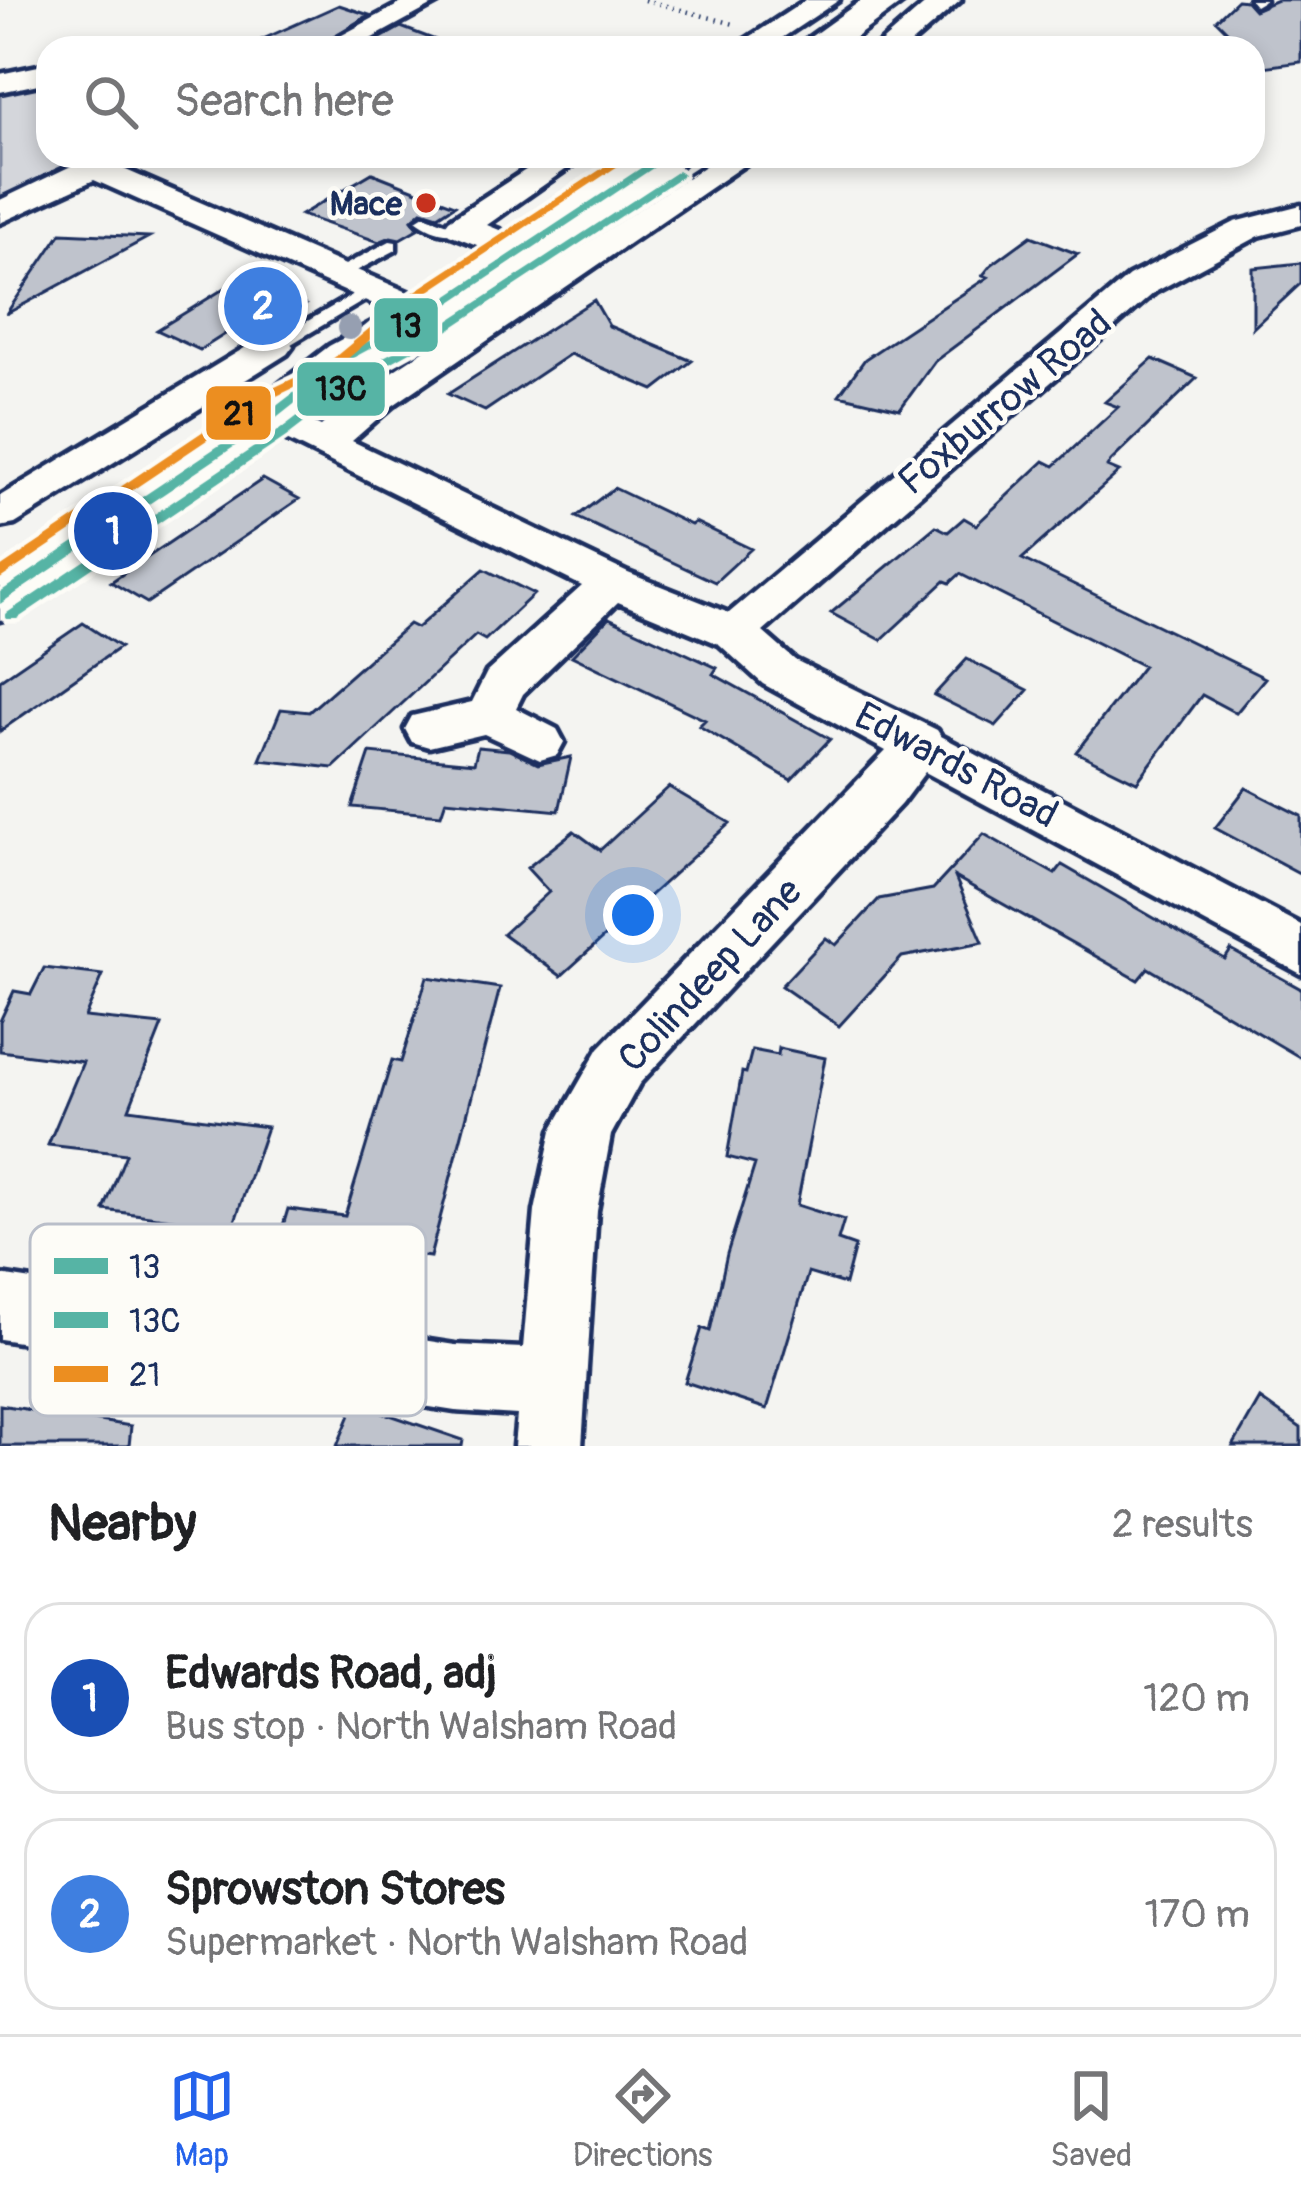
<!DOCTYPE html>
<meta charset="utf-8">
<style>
:root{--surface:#fff;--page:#f6f6f6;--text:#202124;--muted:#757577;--line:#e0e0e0;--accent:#2563eb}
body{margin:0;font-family:Pangolin,sans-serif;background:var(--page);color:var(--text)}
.you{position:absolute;left:633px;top:915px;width:42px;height:42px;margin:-30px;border:9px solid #fff;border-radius:50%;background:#1a73e8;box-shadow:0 0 0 18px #1a73e833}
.badge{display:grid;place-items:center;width:78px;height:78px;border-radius:50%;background:var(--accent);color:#fff;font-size:39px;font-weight:700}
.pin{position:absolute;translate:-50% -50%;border:6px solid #fff;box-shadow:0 3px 12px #0006}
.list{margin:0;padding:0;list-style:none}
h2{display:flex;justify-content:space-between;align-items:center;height:156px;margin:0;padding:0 48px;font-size:51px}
h2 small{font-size:39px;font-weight:400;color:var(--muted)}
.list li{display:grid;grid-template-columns:78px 1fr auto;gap:36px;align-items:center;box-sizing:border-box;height:192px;margin:0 24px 24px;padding:0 24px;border:3px solid var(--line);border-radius:36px}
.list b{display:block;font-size:45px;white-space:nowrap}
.list p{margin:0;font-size:39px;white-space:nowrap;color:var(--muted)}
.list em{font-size:39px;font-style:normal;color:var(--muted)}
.icon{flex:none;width:66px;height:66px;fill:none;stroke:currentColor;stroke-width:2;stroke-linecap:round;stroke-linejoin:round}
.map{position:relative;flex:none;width:1301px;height:1446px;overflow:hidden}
.search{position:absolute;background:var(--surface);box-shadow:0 6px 18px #0003;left:36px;right:36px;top:36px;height:132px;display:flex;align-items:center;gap:30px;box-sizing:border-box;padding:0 42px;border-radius:36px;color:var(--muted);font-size:45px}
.sheet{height:588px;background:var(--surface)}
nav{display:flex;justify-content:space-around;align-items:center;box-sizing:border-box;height:168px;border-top:3px solid var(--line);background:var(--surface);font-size:33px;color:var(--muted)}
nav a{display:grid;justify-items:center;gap:6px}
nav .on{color:var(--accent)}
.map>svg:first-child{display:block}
</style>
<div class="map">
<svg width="1301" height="1446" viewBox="0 0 1301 1446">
<rect width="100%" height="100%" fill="#f4f4f1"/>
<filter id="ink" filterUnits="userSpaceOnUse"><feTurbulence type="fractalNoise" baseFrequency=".00833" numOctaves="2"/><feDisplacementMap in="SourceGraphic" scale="24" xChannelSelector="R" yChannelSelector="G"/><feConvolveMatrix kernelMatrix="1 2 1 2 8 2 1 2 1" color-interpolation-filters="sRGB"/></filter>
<g filter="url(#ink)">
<path fill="#d4d6db" stroke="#78829c" stroke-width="3" d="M48,78v78h54l-102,51v-119z"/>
<path fill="#bfc3cc" stroke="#1b2f5e" stroke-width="3" d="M1237,0l9,1 8,9 23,-10h24v62l-38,5 -10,-10v-9h-9l-28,-28z
M339,5l30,10 -55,33h-71z
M401,27l45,17 -1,4h-82z
M372,173l43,17 40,15 -17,11 -16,-5 -10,9 7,8 -19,11 -9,-2 -12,5 -78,-27z
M61,233l88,4 -143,77z
M1031,236l47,18 -143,107 -35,48 -61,-14 26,-36 123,-82 -5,-2 8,-10z
M1301,263v20l-48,45v-60z
M243,277l62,28 -38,23 -18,-9 -49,31 -43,-20z
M594,300l15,26 83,35 -38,29 -84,-36 -85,57 -37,-17z
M1153,359l44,19 -86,83 -4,6 12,5 -97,87 243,119 -29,35 -34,-18 -65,87 -61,-30 67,-86 -183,-92 -10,9 -5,-2 -64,59 -50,-27 105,-87 12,6 16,-14 12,7 68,-64 10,5 64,-59 -13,-5z
M263,479l36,20 -152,104 -36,-21z
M614,488l77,37 4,-3 56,27 -36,33 -139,-65z
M484,569l50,25 -49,46 -9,-5 -143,133 -73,-8 21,-51 28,3 100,-88 8,4z
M609,618l108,50 -4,6 117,65 -39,41 -92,-54 6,-6 -133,-64z
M83,623l37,24 -120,84v-51z
M967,659l61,31 -32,36 -62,-31z
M478,747l31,3 29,14 33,-7 -12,54 -113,-11 -5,15 -89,-8 18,-54 104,10z
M669,787l61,36 -169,153 -58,-42 46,-42 -22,-24 47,-37 26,19z
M1246,788l55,28v58l-86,-46z
M984,834l71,40 7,-9 163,94 6,-9 70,39v69l-153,-90 -10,12 -183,-103 28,65 -81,15 -63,69 -58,-40 45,-48 10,7 43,-46 54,-10z
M44,968l59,7 -18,42 77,8 -33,84 138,18 -34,100 -129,-17 22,-56 -78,-9 35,-83 -83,-11v-30l14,-30 17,3z
M427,977l73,11 -70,269 -81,-11 -7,26 -70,-10 16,-53 57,7 47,-156 9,2z
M779,1048l46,10 -28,147 47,15 -6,20 17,6 -10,38 -37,-11 -41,136 -82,-27 17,-54 8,3 17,-77 28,-90 -28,-7 15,-85 4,1 6,-23 26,5z
M1260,1399l41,29v18h-68z
M355,1403l108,37 -1,6h-125z
M0,1405l131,21 -2,20h-129z"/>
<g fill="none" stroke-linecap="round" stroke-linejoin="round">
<g stroke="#1b2f5e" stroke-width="9">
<path id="service" d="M1250,0h15l-10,6z
M424,215l24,9 19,-1 2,4c-16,12 -38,5 -53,-7z
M390,241l6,1v8l-53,28 -15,-4z
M371,284l6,1v8l-96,57 -7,2 -9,-6z"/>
</g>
<g stroke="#1b2f5e" stroke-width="9">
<path id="minor" d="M407,0h35l-88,48h-36z
M806,0h33l-72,48h-34z
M930,0h31l-55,48h-31z
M48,64v18l-48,10v-18z
M92,156h41l-14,11 321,139 5,8 -5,8h-26l-320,-142 -94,43v-23z
M547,156h38l-98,69 47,19 5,7 -5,7h-24l-61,-24 -5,-7 5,-7z
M720,156h37l-365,250 -40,35 276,132 101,40 400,-337 106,-54 66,-17v20l-42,11 -104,56 -392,340 32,28 142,70 4,6 360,189v49l-376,-202 -24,32 -262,280 -28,51 -14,76 -15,235h-68l3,-31 -62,-4 -455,-72v-64l455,70 68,3 12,-137 17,-81 47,-82 287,-297 -123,-67 -44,-40 -101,-42 -95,92 -7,14 41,21 7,13 -7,13 -17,5 -56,-26 -55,13 -17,-5 -7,-13 7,-13 60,-14 15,-30 95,-86 -326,-161 -6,-8 6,-8h28l37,17 43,-36z
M274,335l13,3 6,8 -6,8 -272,170 -15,3v-31l261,-158z"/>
</g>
<g stroke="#1b2f5e" stroke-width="9">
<path id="secondary" d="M862,0h44l-65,48h-46z
M636,156h52l-7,9 -236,160 -80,43 -76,60 -267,186 -22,6v-50l251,-164 78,-60 80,-43z"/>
</g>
<path stroke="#1b2f5e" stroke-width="4.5" stroke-dasharray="1.5 6" stroke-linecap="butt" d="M644,0l90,24"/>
<use href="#service" fill="#fdfcf7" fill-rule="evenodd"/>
<use href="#minor" fill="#fdfcf7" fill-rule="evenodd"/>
<use href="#secondary" fill="#fdfcf7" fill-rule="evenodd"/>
<g stroke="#fdfcf7" stroke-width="9">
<path id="bus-1" d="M659,156h12l-240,160 -80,43 -77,61 -274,184v-12l266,-178 77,-59 80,-43z"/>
</g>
<g stroke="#fdfcf7" stroke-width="9">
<path id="bus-2" d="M678,171l5,3 -1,2 -239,158 -80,44 -77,59 -269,182h-10l-2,-3 2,-3 271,-182 77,-59 80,-42z"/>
</g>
<g stroke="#fdfcf7" stroke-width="9">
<path id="bus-3" d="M621,156h12l-214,142 -81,69 -76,36 -262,176v-11l254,-171 76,-36 81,-67z"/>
</g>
<use href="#bus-1" fill="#56b4a5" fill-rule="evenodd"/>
<use href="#bus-2" fill="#56b4a5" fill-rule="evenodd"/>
<use href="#bus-3" fill="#ec8e20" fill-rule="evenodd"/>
</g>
<circle fill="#969fb1" cx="349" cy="328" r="12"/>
</g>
<circle fill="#c8321e" stroke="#fdfcf7" stroke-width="4.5" cx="426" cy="203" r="12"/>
<g text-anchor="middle" stroke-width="9" stroke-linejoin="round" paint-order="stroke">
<g font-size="33" font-weight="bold" fill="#1b2f5e" stroke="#fdfcf7" text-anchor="end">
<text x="402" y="215">Mace</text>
</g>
<g font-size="39" fill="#1b2f5e" stroke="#fdfcf7">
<text transform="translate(1004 401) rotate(-40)" y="14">Foxburrow Road</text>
<text transform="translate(957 764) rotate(28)" y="14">Edwards Road</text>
<text transform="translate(709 974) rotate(-47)" y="14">Colindeep Lane</text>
</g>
</g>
<rect x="30" y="1224" width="396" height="192" rx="18" fill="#fdfcf7" stroke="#b9bec9" stroke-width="3"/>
<rect x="54" y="1258" width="54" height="16" fill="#56b4a5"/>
<rect x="54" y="1312" width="54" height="16" fill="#56b4a5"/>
<rect x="54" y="1366" width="54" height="16" fill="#ec8e20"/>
<g font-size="33" fill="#1b2f5e">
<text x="129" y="1278">13</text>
<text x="129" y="1332">13C</text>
<text x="129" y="1386">21</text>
</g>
<g stroke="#fdfcf7" stroke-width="4.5">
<rect x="372" y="296" width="68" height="58" rx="12" fill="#56b4a5"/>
<rect x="295" y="360" width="92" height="58" rx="12" fill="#56b4a5"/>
<rect x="204" y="384" width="69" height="58" rx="12" fill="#ec8e20"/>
</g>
<g font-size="33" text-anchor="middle" font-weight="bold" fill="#111">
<text x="406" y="337">13</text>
<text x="341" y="400">13C</text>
<text x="239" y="425">21</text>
</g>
</svg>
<div class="you"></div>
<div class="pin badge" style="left:113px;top:531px;background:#1a4fb4">1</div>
<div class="pin badge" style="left:263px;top:306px;background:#3f7fe0">2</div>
<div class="search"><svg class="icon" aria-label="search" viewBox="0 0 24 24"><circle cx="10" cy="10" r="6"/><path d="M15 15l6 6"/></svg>Search here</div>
</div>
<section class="sheet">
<h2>Nearby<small>2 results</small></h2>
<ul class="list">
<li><span class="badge" style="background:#1a4fb4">1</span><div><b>Edwards Road, adj</b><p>Bus stop · North Walsham Road</p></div><em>120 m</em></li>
<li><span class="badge" style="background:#3f7fe0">2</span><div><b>Sprowston Stores</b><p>Supermarket · North Walsham Road</p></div><em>170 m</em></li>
</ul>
</section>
<nav>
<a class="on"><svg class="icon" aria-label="map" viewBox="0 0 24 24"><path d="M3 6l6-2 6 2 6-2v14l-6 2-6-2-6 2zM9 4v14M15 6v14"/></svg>Map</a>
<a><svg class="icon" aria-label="directions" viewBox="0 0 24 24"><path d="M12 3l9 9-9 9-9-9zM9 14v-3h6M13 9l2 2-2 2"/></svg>Directions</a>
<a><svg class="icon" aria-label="saved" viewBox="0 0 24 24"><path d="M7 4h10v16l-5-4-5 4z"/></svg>Saved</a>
</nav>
